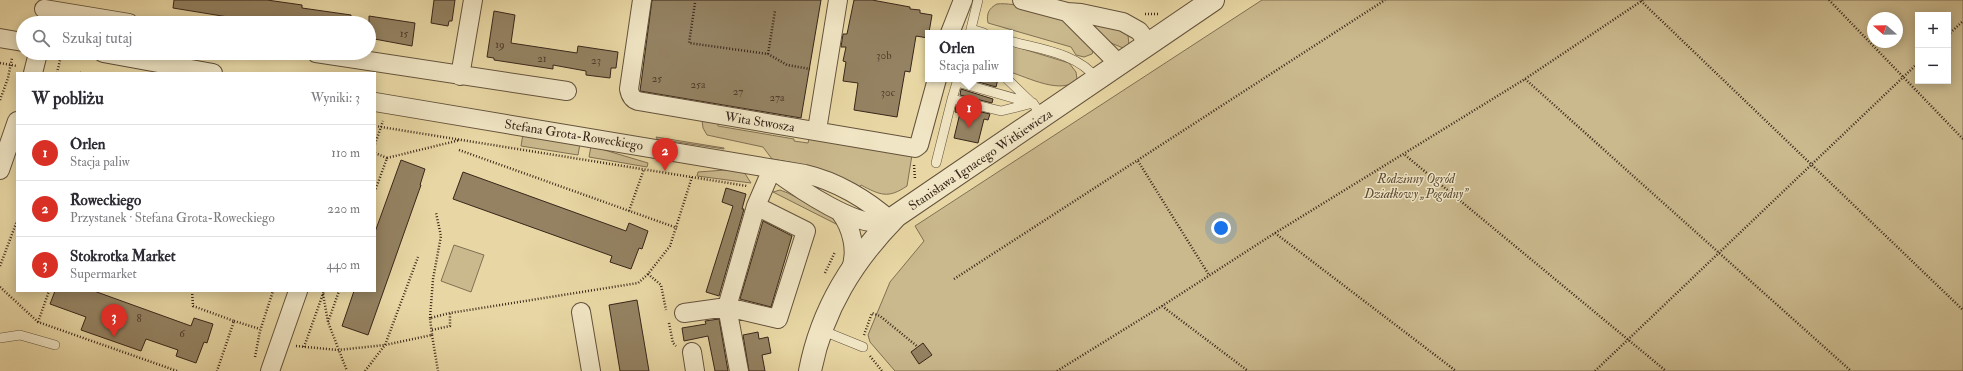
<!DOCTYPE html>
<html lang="pl">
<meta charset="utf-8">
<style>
:root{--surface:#fff;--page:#f7f7f7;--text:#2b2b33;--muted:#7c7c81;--line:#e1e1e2;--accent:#d93025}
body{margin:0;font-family:"IM FELL Double Pica",serif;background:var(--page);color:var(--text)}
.controls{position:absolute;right:12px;top:12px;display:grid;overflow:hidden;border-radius:0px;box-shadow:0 2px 10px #0003}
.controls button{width:36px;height:36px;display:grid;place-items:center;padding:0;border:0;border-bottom:1px solid var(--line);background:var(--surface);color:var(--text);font:20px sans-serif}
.compass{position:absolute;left:1867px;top:12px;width:36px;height:36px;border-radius:50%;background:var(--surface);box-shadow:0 2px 10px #0003;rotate:290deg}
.you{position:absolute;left:1221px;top:228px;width:14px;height:14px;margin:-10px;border:3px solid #fff;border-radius:50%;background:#1a73e8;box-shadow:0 0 0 6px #1a73e833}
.badge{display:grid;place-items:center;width:26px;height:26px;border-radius:50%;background:var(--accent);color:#fff;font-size:13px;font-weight:700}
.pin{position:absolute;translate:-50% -33px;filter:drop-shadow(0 1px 2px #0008)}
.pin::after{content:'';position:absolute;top:21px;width:14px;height:12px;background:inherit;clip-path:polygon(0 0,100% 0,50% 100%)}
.popup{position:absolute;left:925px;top:30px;width:88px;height:52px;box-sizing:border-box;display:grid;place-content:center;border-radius:0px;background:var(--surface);filter:drop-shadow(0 1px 3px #0005);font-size:13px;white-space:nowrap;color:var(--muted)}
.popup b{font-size:15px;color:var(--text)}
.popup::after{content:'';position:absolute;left:50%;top:100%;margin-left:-8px;border:8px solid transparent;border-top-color:var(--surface)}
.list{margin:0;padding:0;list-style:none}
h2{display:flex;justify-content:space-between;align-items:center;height:52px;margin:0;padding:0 16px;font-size:17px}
h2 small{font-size:13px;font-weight:400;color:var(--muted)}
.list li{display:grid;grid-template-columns:26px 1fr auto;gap:12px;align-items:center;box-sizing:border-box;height:56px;padding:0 16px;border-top:1px solid var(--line)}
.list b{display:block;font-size:15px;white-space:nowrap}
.list p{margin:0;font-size:13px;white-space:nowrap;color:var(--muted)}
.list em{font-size:13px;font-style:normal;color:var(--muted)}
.icon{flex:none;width:22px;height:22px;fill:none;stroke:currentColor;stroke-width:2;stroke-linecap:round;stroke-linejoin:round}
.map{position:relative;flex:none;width:1963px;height:371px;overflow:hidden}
.search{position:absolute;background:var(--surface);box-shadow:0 2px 10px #0003;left:16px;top:16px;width:360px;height:44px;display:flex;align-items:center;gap:10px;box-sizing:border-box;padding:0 14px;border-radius:22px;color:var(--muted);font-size:15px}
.panel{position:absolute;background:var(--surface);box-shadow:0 2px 10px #0003;left:16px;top:72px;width:360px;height:220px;border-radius:0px}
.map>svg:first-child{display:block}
</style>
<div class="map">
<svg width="1963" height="371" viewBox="0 0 1963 371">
<rect width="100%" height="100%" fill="#e8d7a4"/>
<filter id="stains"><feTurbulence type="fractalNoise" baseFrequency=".005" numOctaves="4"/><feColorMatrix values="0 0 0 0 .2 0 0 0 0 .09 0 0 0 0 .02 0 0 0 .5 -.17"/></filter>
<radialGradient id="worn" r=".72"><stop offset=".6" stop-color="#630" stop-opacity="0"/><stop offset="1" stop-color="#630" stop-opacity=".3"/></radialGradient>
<path fill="#cab98d" stroke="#817054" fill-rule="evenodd" d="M1262,0h701v371h-1068l-25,-29 -2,-7 22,-53 34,-41 -9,-15zM1918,15h30v66h-30zM1873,18h24v24h-24z
M997,4c17,-2 54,8 70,18 10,6 18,18 27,26l-2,6 -8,3 -8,-2 -5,-8 -83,-24c-2,-9 1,-15 9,-19z
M1091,23l23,2 14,10 1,10 -6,3 -12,-5z
M1010,45l59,18 7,9 1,7c-14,17 -50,-2 -67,-7z
M702,120l16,3v3l76,13v2l14,2 2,-8 102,20 -5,31c-19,13 -27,9 -46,-1l-4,6 -63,-28 -22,-4 -9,-12 -56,-12 -4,-7z
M523,134l57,10 -2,11 -57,-9z
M656,137l68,11v1l-67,-10z
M591,146l57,17 -1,4 -58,-10z
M725,170l19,2 7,11 -54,-7 1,-4z
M780,190l8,3 45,24 5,8 -65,-33z
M454,245l30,10 -13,37 -30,-11z"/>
<path fill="#948262" stroke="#38261a" d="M174,0h93l35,5v3l49,7v8h-86l-92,-15z
M434,0h21l-3,21h-3l-1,5 -17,-3z
M652,0h169l-20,118 -161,-27z
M854,0h18l38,7v2l10,1v3l12,2 -4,23 -12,-2 -6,36 -5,-1 -8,46 -43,-7 4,-27 -15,-2 3,-19 -3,-1 3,-14h-5l2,-13h4z
M494,11l21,4 -4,28 66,10 1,-7 40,6 -2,16h-5l-1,10 -24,-3v-4l-33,-6v4l-59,-9v-2l-7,-1z
M369,16l46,7 -3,23 -43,-8z
M968,79h30l-2,8z
M961,89l32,10 -1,4 -32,-8z
M956,106l34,8 -2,6 -4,-1 -6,24 -24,-5 6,-25 -5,-1z
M401,160l24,9 -5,16h1l-53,150 -26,-9 12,-35h21v-59z
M463,172l163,59 3,-8 19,8 -6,18 -3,-1 -8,21 -21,-7 2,-6 -159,-57z
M726,188l20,6 -4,15h2l-25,87 -13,-4 27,-86 -11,-4z
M763,221l29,15 -21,71 -31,-8z
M55,291h39l97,35 3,-8 19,6 -6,19 -3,-1 -8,21 -20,-7 2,-6 -32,-11 -5,12 -60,-21 5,-13 -36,-13z
M637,300l12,71h-29l-11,-66z
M719,319l9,52h-13l-7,-35 -24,5 -2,-13 24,-4 -1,-3z
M758,332l1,7 9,-2 3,16 -9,2 3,16h-16l-6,-36z
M923,343l9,12 -13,9 -8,-12z"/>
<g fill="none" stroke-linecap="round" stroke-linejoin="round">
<g stroke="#64523c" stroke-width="10">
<path id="service" d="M971,29l13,4
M970,33l8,-33
M1010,41c29,8 68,12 87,38
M958,79l-6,20 49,12 32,-8 9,14
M1007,79l24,23
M957,82l74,21
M936,163l16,-64
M821,330l42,17
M0,338l20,-3 35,10"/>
</g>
<g stroke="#64523c" stroke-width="20">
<path id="minor" d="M642,0l-13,89c1,6 3,10 9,12l277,47 4,-3 18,-66
M1022,0l45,12 14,1 42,9 16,9 10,13
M44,9l85,14
M1067,12l52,52
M950,33l13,-33
M0,38l23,4
M103,53l110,20
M316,53l251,38
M33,73l5,-20
M460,76l13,-76
M375,102l430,72c31,7 63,26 86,47 -28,13 -96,-35 -119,-52
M817,130l21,-130
M0,170l17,-49
M840,212c12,16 18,40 10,59
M581,312l10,59
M684,313l43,-6 51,12 28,-88 -50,-25
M692,352l3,19
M270,371l28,-80
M739,371l-12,-64 29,-101 16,-37"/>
</g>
<g stroke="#64523c" stroke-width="24">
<path id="tertiary" d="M810,371c12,-62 43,-111 86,-155l317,-216"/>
</g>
<path stroke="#38261a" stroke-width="2.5" stroke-dasharray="1 2" stroke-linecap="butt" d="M1829,0l134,139
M1641,1l322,309
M695,3l-6,40 79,11 19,11 23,4
M1145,14h13
M1948,35l15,-14
M768,54l7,-43
M0,63l17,3
M57,73l4,-17
M80,73h3
M1525,79l326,292
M0,100l8,-22 4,-20
M375,126l372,60
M375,144l8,-23
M459,150l218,78
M375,153l12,5 -12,33
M1405,155l261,216
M387,158l73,-18
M1138,161l71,114
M914,165l1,14
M629,211l15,-42
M1275,233l181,138
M0,266l17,-45
M825,273l10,-21
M648,274l13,11 5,25
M954,279l431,-279
M0,287l38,35 139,49
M192,291l1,15 41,15 -17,50
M323,294l5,28 19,49
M1162,306l86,65
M430,318l3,-39 8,-43 -5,-23
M234,321l26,8
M38,322l11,-31
M328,322l11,-31
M669,323l4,20 3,3
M432,330l18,-4v-13
M432,335l6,36
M864,335l8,-22 8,3 38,31
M296,346l42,4 47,-5 47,-10 -2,-17 20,-5 188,-30 10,-9 22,-28 22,-69
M304,347l20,-56
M870,356l12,15
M255,357l5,-26 13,-40
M365,371l20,-26 33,-88
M1057,371l105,-65 113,-73 250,-154 118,-79
M1595,371l323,-308"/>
<use href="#service" stroke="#f0e5c4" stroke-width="9"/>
<use href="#minor" stroke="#f0e5c4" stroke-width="18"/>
<use href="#tertiary" stroke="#f0e5c4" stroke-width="22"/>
</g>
<g text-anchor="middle" stroke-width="3" stroke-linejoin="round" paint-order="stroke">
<g font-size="11" fill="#4f3d2c">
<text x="404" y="37">15</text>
<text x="500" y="48">19</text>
<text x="884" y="59">30b</text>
<text x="542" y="62">21</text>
<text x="596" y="64">23</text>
<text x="657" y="82">25</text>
<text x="698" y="88">25a</text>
<text x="738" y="95">27</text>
<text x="888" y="96">30c</text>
<text x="777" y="101">27a</text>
<text x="139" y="322">8</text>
<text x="182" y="337">6</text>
</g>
<g font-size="13" fill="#38261a" stroke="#f0e5c4">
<text transform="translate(760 121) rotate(9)" y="5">Wita Stwosza</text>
<text transform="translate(574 134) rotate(9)" y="5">Stefana Grota-Roweckiego</text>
<text transform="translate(980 159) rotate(-34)" y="5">Stanisława Ignacego Witkiewicza</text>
</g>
<g font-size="13" font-style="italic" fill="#5c4b37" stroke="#f0e5c4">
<text x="1416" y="183">Rodzinny Ogród<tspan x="1416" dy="15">Działkowy „Pogodny”</tspan></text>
</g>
</g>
<rect width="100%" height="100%" filter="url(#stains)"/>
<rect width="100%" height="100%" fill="url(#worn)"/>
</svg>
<div class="controls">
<button>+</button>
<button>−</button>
</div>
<svg class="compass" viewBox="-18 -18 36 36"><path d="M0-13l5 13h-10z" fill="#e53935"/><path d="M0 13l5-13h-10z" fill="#7c7c81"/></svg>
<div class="you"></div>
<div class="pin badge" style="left:969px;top:128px">1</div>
<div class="popup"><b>Orlen</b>Stacja paliw</div>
<div class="pin badge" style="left:665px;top:171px">2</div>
<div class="pin badge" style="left:114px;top:337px">3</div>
<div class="search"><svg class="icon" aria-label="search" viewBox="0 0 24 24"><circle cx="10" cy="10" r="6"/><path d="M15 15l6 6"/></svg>Szukaj tutaj</div>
<section class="panel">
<h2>W pobliżu<small>Wyniki: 3</small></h2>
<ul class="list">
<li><span class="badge">1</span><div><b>Orlen</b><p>Stacja paliw</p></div><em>110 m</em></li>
<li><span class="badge">2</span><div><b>Roweckiego</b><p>Przystanek · Stefana Grota-Roweckiego</p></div><em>220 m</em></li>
<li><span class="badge">3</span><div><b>Stokrotka Market</b><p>Supermarket</p></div><em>440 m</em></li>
</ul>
</section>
</div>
